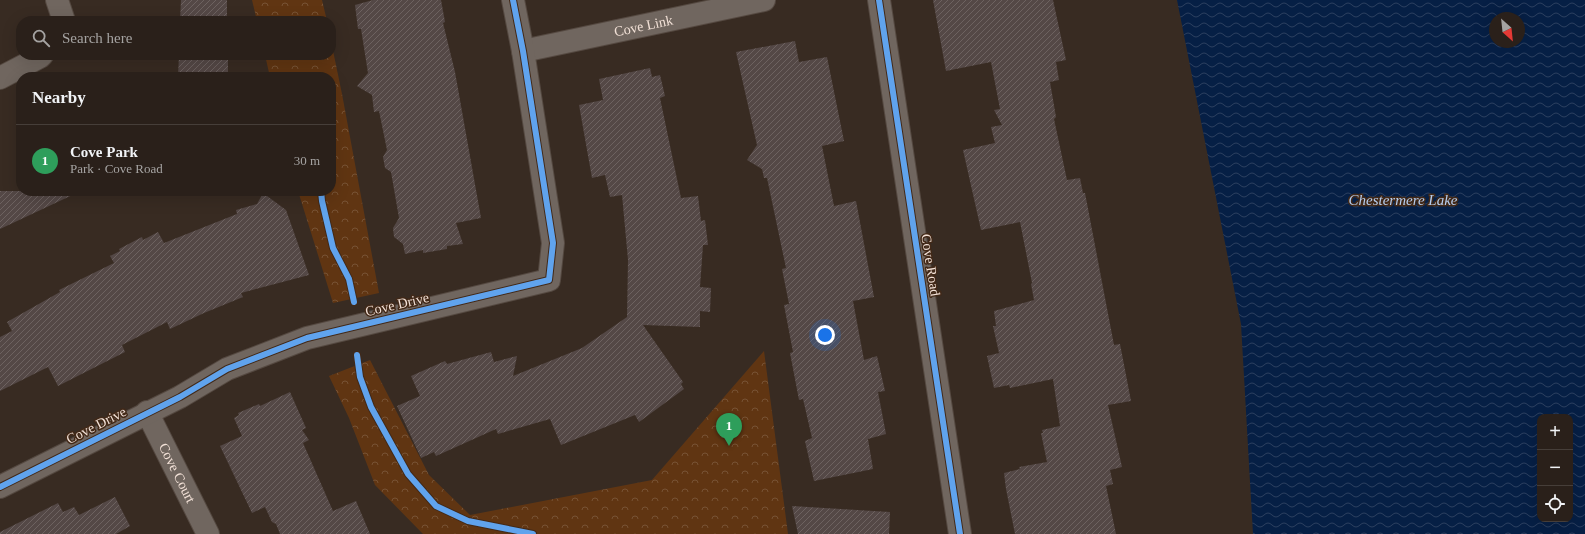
<!DOCTYPE html>
<meta charset="utf-8">
<style>
:root{--surface:#2a201a;--page:#362d27;--text:#f1f3f6;--muted:#a5a3a2;--line:#463e39;--accent:#b1a198}
body{margin:0;font-family:"Times New Roman",serif;background:var(--page);color:var(--text)}
.controls{position:absolute;right:12px;bottom:12px;display:grid;overflow:hidden;border-radius:8px;box-shadow:0 4px 16px #0002}
.controls button{width:36px;height:36px;display:grid;place-items:center;padding:0;border:0;border-bottom:1px solid var(--line);background:var(--surface);color:var(--text);font:20px sans-serif}
.compass{position:absolute;left:1489px;top:12px;width:36px;height:36px;border-radius:50%;background:var(--surface);box-shadow:0 4px 16px #0002;rotate:153deg}
.you{position:absolute;left:825px;top:335px;width:14px;height:14px;margin:-10px;border:3px solid #fff;border-radius:50%;background:#1a73e8;box-shadow:0 0 0 6px #1a73e833}
.badge{display:grid;place-items:center;width:26px;height:26px;border-radius:50%;background:var(--accent);color:#fff;font-size:13px;font-weight:700}
.pin{position:absolute;translate:-50% -33px;filter:drop-shadow(0 1px 2px #0008)}
.pin::after{content:'';position:absolute;top:21px;width:14px;height:12px;background:inherit;clip-path:polygon(0 0,100% 0,50% 100%)}
.list{margin:0;padding:0;list-style:none}
h2{display:flex;justify-content:space-between;align-items:center;height:52px;margin:0;padding:0 16px;font-size:17px}
h2 small{font-size:13px;font-weight:400;color:var(--muted)}
.list li{display:grid;grid-template-columns:26px 1fr auto;gap:12px;align-items:center;box-sizing:border-box;height:72px;padding:0 16px;border-top:1px solid var(--line)}
.list b{display:block;font-size:15px;white-space:nowrap}
.list p{margin:0;font-size:13px;white-space:nowrap;color:var(--muted)}
.list em{font-size:13px;font-style:normal;color:var(--muted)}
.icon{flex:none;width:22px;height:22px;fill:none;stroke:currentColor;stroke-width:2;stroke-linecap:round;stroke-linejoin:round}
.map{position:relative;flex:none;width:1585px;height:534px;overflow:hidden}
.search{position:absolute;background:var(--surface);box-shadow:0 4px 16px #0002;left:16px;top:16px;width:320px;height:44px;display:flex;align-items:center;gap:10px;box-sizing:border-box;padding:0 14px;border-radius:16px;color:var(--muted);font-size:15px}
.panel{position:absolute;background:var(--surface);box-shadow:0 4px 16px #0002;left:16px;top:72px;width:320px;height:124px;border-radius:16px}
.map>svg:first-child{display:block}
</style>
<div class="map">
<svg width="1585" height="534" viewBox="0 0 1585 534">
<defs>
<pattern id="park-crowns" width="20" height="18" patternUnits="userSpaceOnUse"><rect width="20" height="18" fill="#603512"/><path d="M2 6a3 3 0 1 1 6 0M12 15a3 3 0 1 1 6 0" fill="none" stroke="#775234"/></pattern>
<pattern id="water-waves" width="16" height="10" patternUnits="userSpaceOnUse"><rect width="16" height="10" fill="#061f45"/><path d="M0 5q4-4 8 0t8 0" fill="none" stroke="#2b3f5f"/></pattern>
<pattern id="building-hatch" width="6" height="6" patternUnits="userSpaceOnUse"><rect width="6" height="6" fill="#544846"/><path d="M-1 1l2-2M0 6l6-6M5 7l2-2" fill="none" stroke="#6d6260"/></pattern>
</defs>
<rect width="100%" height="100%" fill="#382b22"/>
<path fill="url(#park-crowns)" d="M252,0h70l5,21h-70z
M331,41l11,53 37,199 -46,10 -35,-112h33v-114h-61l-5,-22h66z
M764,351l24,183h-365l-48,-49 -26,-67 -20,-42 41,-16 59,115 41,40 182,-35z"/>
<path fill="url(#water-waves)" fill-rule="evenodd" d="M1177,0h408v534h-332l-12,-210zM1495,18h24v24h-24zM1540,417h30v102h-30z"/>
<path fill="url(#building-hatch)" d="M181,0h46v21h-47z
M373,0h68l4,22 -2,1 12,49 26,146 -25,5 7,21 -16,2v3l-24,4v-3l-18,4 -2,-10 -9,-7 -1,-9 6,-10 -8,-46 -6,-4 -2,-11 4,-7 -8,-39 -5,1 -2,-17 -15,-9 11,-13 -7,-44h-3l-3,-24z
M933,0h120l13,60 -10,2 3,18 -9,2 6,35 -2,2 13,61 13,-2 3,15h2l29,152 6,-1 11,57 -23,4 14,62 -12,3 3,14 -7,2 10,48h-101l-9,-45 -2,-16 16,-4 -1,-2 28,-5 -6,-29h2l-1,-3 18,-4 -7,-47 -43,9 -1,-3 -15,3 -7,-32 12,-3 -6,-27h3l-2,-15 40,-11 -3,-16 1,-1 -12,-61 -39,8 -18,-80 32,-7 -4,-16 11,-2 -8,-15 6,-1 -9,-47 -45,9z
M795,41l4,21 28,-5 17,84 -22,5 12,60 22,-5 18,96 -21,4 11,59 13,-4 8,35 -7,1 8,42 -18,5 5,30 -59,12 -9,-40 7,-3 -9,-39 -4,1 -9,-47 3,-1 -9,-47 5,-1 -7,-35 4,-1 -19,-90h-3l-2,-9 -15,-9 10,-15 -21,-93z
M179,55h49v22l-50,-1z
M650,68l2,9 8,-2 5,21 -5,2 21,100 17,-2 3,25 4,-1 3,25h-5l-3,42 11,1 -1,24 -10,-1v16l-57,-2 40,57 -2,2 3,5 -45,33 -4,-7 -74,30 -11,-26 -52,15 -2,-5 -60,27 -2,-4 -13,6 -24,-52 23,-10 -9,-20 34,-15 2,3 44,-12 3,10 23,-6 -4,20 69,-28 45,-31 1,-57 -6,-65 -12,2 -5,-22 -13,3 -13,-73 24,-5 -4,-21z
M0,191h81l-81,38z
M263,193l23,17 23,65 -68,18 2,4 -39,16 -34,16 -3,-7 -45,23 3,7 -67,34 -10,-19 -48,24v-54l12,-6 -5,-9 53,-30 -1,-2 55,-27 -4,-7 10,-5 -1,-2 23,-12 1,3 15,-8 6,11 73,-29 -1,-4 21,-6z
M290,392l16,36 -4,2 7,10 -6,3 30,68 23,-10 14,33h-90l-4,-10 -4,-2 -7,-15 -13,6 -32,-67 22,-10 -8,-18 5,-3 -1,-2 21,-9 1,2z
M115,497l15,29 -14,8h-116v-2l58,-29 5,9 11,-5 5,8z
M792,506l98,6 -1,22h-91z"/>
<g fill="none" stroke-linecap="round" stroke-linejoin="round">
<g stroke="#554941" stroke-width="24">
<g id="street">
<path d="M57,0l7,21"/>
<path d="M879,0l81,534"/>
<path id="s1" d="M523,51l241,-51"/>
<path d="M0,78l40,-21 2,-2"/>
<path id="s2" d="M147,412l61,122"/>
<path d="M0,487l180,-90 47,-28 80,-31 242,-58 4,-37 -30,-192 -10,-51"/>
</g>
</g>
<use href="#street" stroke="#70665f" stroke-width="22"/>
<g stroke="#422918" stroke-width="8">
<path id="cycleway" d="M879,0l81,534
M321,191l1,10 11,47 16,31 5,23
M357,355l3,22 11,30 37,67 28,32 32,15 65,13
M0,487l180,-90 47,-28 80,-31 242,-58 4,-37 -30,-192 -10,-51"/>
</g>
<use href="#cycleway" stroke="#60a3ed" stroke-width="6"/>
</g>
<g text-anchor="middle" stroke-width="3" stroke-linejoin="round" paint-order="stroke">
<g font-size="14" fill="#f2e1d7" stroke="#422918">
<text dy="5" stroke="none"><textPath href="#s1" startOffset="123">Cove Link</textPath></text>
<text transform="translate(931 265) rotate(81)" y="5">Cove Road</text>
<text transform="translate(397 304) rotate(-13)" y="5">Cove Drive</text>
<text transform="translate(96 425) rotate(-27)" y="5">Cove Drive</text>
<text dy="5" stroke="none"><textPath href="#s2" startOffset="68">Cove Court</textPath></text>
</g>
<g font-size="15" font-style="italic" fill="#b5cdef" stroke="#422918">
<text x="1403" y="205">Chestermere Lake</text>
</g>
</g>
</svg>
<div class="controls">
<button>+</button>
<button>−</button>
<button><svg class="icon" aria-label="locate" viewBox="0 0 24 24"><circle cx="12" cy="12" r="6"/><path d="M12 2v4M12 18v4M2 12h4M18 12h4"/></svg></button>
</div>
<svg class="compass" viewBox="-18 -18 36 36"><path d="M0-13l5 13h-10z" fill="#e53935"/><path d="M0 13l5-13h-10z" fill="#a5a3a2"/></svg>
<div class="you"></div>
<div class="pin badge" style="left:729px;top:446px;background:#2e9e5b">1</div>
<div class="search"><svg class="icon" aria-label="search" viewBox="0 0 24 24"><circle cx="10" cy="10" r="6"/><path d="M15 15l6 6"/></svg>Search here</div>
<section class="panel">
<h2>Nearby<small></small></h2>
<ul class="list">
<li><span class="badge" style="background:#2e9e5b">1</span><div><b>Cove Park</b><p>Park · Cove Road</p></div><em>30 m</em></li>
</ul>
</section>
</div>
